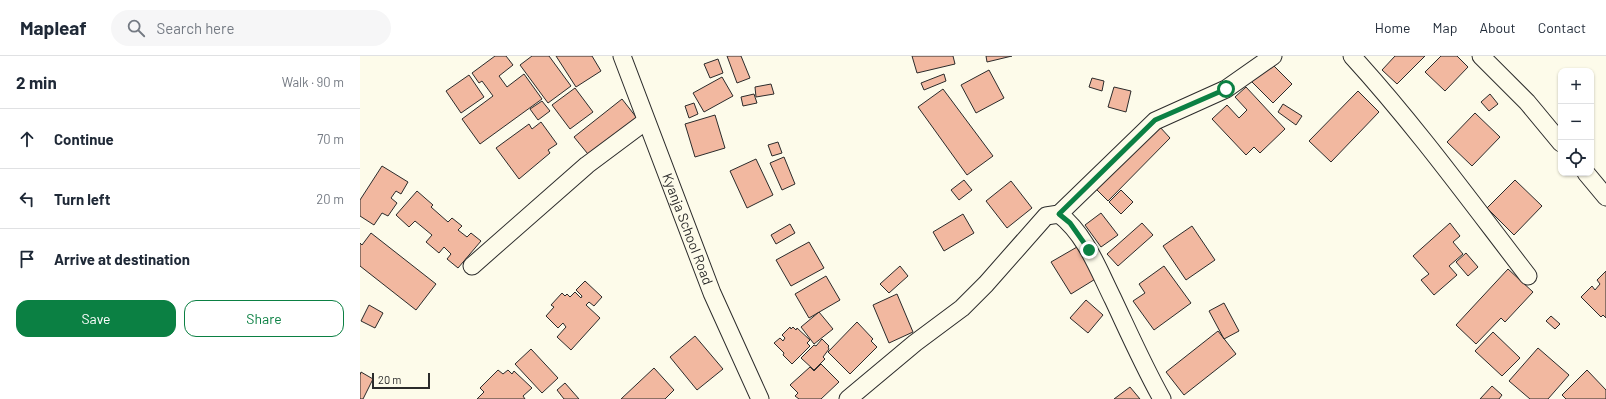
<!DOCTYPE html>
<meta charset="utf-8">
<style>
:root{--surface:#fff;--page:#f6f6f7;--text:#1f2937;--muted:#747a83;--line:#e0e1e3;--accent:#0b8043}
body{margin:0;font-family:Barlow,sans-serif;background:var(--page);color:var(--text)}
.controls{position:absolute;right:12px;top:12px;display:grid;overflow:hidden;border-radius:8px;box-shadow:0 1px 3px #0004}
.controls button{width:36px;height:36px;display:grid;place-items:center;padding:0;border:0;border-bottom:1px solid var(--line);background:var(--surface);color:var(--text);font:20px sans-serif}
.scale{position:absolute;left:12px;bottom:10px;width:58px;box-sizing:border-box;padding-left:4px;border:2px solid #2b2b2b;border-top:0;font-size:11px;line-height:14px;white-space:nowrap;color:#2b2b2b;-webkit-text-stroke:3px #fdfbea;paint-order:stroke}
.stop{position:absolute;width:12px;height:12px;margin:-9px;border:3px solid #0b8043;border-radius:50%;background:#fff}
.stop.end{background:#0b8043;border-color:#fff;box-shadow:0 1px 4px #0008}
.list{margin:0;padding:0;list-style:none}
h2{display:flex;justify-content:space-between;align-items:center;height:52px;margin:0;padding:0 16px;font-size:17px}
h2 small{font-size:13px;font-weight:400;color:var(--muted)}
.list li{display:grid;grid-template-columns:26px 1fr auto;gap:12px;align-items:center;box-sizing:border-box;height:60px;padding:0 16px;border-top:1px solid var(--line)}
.list b{display:block;font-size:15px;white-space:nowrap}
.list em{font-size:13px;font-style:normal;color:var(--muted)}
.actions{display:flex;gap:8px;padding:12px 16px}
.actions a{flex:1;padding:9px 0;border:1px solid var(--accent);border-radius:12px;text-align:center;font-size:14px;color:var(--accent)}
.actions .main{background:var(--accent);color:#fff}
.icon{flex:none;width:22px;height:22px;fill:none;stroke:currentColor;stroke-width:2;stroke-linecap:round;stroke-linejoin:round}
.map{position:relative;flex:none;width:1246px;height:343px;overflow:hidden}
header{display:flex;align-items:center;gap:24px;box-sizing:border-box;height:56px;padding:0 20px;background:var(--surface);border-bottom:1px solid var(--line)}
header strong{font-size:19px}
nav{display:flex;gap:22px;margin-inline-start:auto;font-size:14px}
.search{width:280px;height:36px;background:var(--page);display:flex;align-items:center;gap:10px;box-sizing:border-box;padding:0 14px;border-radius:22px;color:var(--muted);font-size:15px}
main{display:flex}
aside{flex:1;background:var(--surface)}
.map>svg:first-child{display:block}
</style>
<header>
<strong>Mapleaf</strong>
<div class="search"><svg class="icon" aria-label="search" viewBox="0 0 24 24"><circle cx="10" cy="10" r="6"/><path d="M15 15l6 6"/></svg>Search here</div>
<nav><a>Home</a><a>Map</a><a>About</a><a>Contact</a></nav>
</header>
<main>
<aside>
<h2>2 min<small>Walk · 90 m</small></h2>
<ul class="list">
<li><svg class="icon" aria-label="ahead" viewBox="0 0 24 24"><path d="M12 20V5M6 11l6-6 6 6"/></svg><div><b>Continue</b></div><em>70 m</em></li>
<li><svg class="icon" aria-label="left" viewBox="0 0 24 24"><path d="M17 20v-9H6M10 6l-5 5 5 5"/></svg><div><b>Turn left</b></div><em>20 m</em></li>
<li><svg class="icon" aria-label="arrive" viewBox="0 0 24 24"><path d="M6 21V4h12l-3 4 3 4H6"/></svg><div><b>Arrive at destination</b></div></li>
</ul>
<div class="actions"><a class="main">Save</a><a>Share</a></div>
</aside>
<div class="map">
<svg width="1246" height="343" viewBox="0 0 1246 343">
<rect width="100%" height="100%" fill="#fdfbea"/>
<path fill="#f2b8a0" stroke="#2b2b2b" d="M135,0h11l7,9 -14,11 8,11 17,-13 18,25 -62,45 -18,-25 31,-23 -11,-15 -3,2 -7,-10z
M172,0h17l22,30 -23,17 -28,-38z
M196,0h36l9,15 -25,16z
M367,0h14l9,22 -13,5z
M552,0h41l2,8 -38,9z
M626,0h26l-25,6z
M1035,0h30l-28,28 -15,-14z
M1081,0h16l11,11 -23,24 -20,-19z
M358,3l5,14 -13,5 -6,-14z
M910,6l22,22 -19,19 -22,-22z
M629,14l15,28 -28,15 -15,-28z
M584,18l2,7 -22,9 -3,-7z
M109,19l15,22 -23,16 -15,-22z
M362,21l11,19 -29,16 -11,-19z
M732,22l12,3 -2,10 -13,-4z
M411,28l3,10 -18,3 -1,-10z
M754,31l17,4 -5,21 -18,-5z
M886,31l39,42 -25,24 -6,-6 -8,8 -34,-36 15,-14 12,13 8,-8 -12,-13z
M215,32l18,24 -23,17 -18,-24z
M583,33l50,67 -26,19 -49,-68z
M998,35l21,21 -48,50 -22,-21z
M394,38l3,9 -14,3 -2,-9z
M1130,38l8,10 -9,7 -8,-9z
M262,43l18,23 -48,37 -18,-22z
M182,45l8,10 -12,9 -8,-11z
M334,47l4,11 -9,4 -4,-12z
M923,48l19,12 -6,9 -18,-13z
M1115,57l25,24 -28,29 -25,-24z
M355,59l10,33 -30,9 -10,-33z
M181,66l16,22 -9,6 2,3 -31,26 -23,-31 33,-24 3,5z
M799,70l11,12 -62,63 -12,-12z
M418,86l4,11 -10,3 -4,-11z
M424,101l11,27 -13,6 -12,-27z
M396,103l17,36 -26,13 -17,-37z
M22,110l26,16 -7,12 -5,-3 -5,7 6,5 -9,13 -6,-3 -8,12 -14,-9v-16z
M604,124l8,10 -13,10 -8,-10z
M1155,124l27,26 -28,29 -27,-27z
M651,125l21,27 -25,20 -21,-27z
M761,134l12,12 -12,12 -12,-12z
M57,135l16,14 -2,2 17,15 4,-4 10,8 -4,4 9,7 4,-4 10,8 -23,27 -11,-9 4,-5 -7,-7 -5,6 -13,-11 6,-7 -17,-14 -6,6 -13,-12z
M741,157l17,22 -17,12 -16,-22z
M603,158l11,19 -30,18 -11,-19z
M782,167l11,12 -35,31 -11,-12z
M1090,167l10,13 -7,6 10,12 -14,12 8,9 -23,20 -13,-15 8,-6 -16,-18z
M430,168l5,9 -19,11 -5,-9z
M832,170l23,34 -29,20 -23,-34z
M11,177l65,51 -20,26 -56,-44v-23l2,2z
M449,186l15,26 -33,18 -15,-26z
M717,191l20,31 -26,16 -20,-32z
M1106,197l12,14 -10,9 -12,-14z
M540,210l8,10 -19,17 -9,-9z
M804,210l27,37 -37,27 -21,-29 12,-8 -6,-9z
M1148,213l25,23 -28,30 -4,-4 -25,26 -20,-19z
M1246,215v47l-3,-3 -2,2 -20,-20 11,-11 3,4 5,-6 -3,-4z
M466,220l14,24 -31,18 -14,-24z
M225,225l17,16 -8,9 -5,-4 -3,3 14,13 -29,32 -14,-13 9,-10 -3,-4 -5,5 -12,-12 8,-9 -3,-2 11,-12 3,3 2,-2 3,3 5,-5 6,6 1,-2 -6,-6z
M537,238l16,38 -24,11 -16,-38z
M726,244l17,15 -15,18 -18,-15z
M864,247l15,28 -15,8 -15,-28z
M9,249l14,8 -8,15 -14,-7z
M459,256l14,17 -19,15 -13,-17z
M1191,260l9,8 -5,5 -9,-8z
M497,266l16,17 -2,2 6,6 -27,27 -22,-22z
M430,271l1,2 2,-2 3,3 1,-2 13,12 -3,3 3,3 -18,18 -9,-9 1,-2 -10,-10 6,-5 3,3 2,-3 -3,-3z
M858,275l18,23 -52,41 -18,-23z
M1133,276l27,26 -18,18 -27,-25z
M335,280l28,33 -26,21 -27,-33z
M462,283l7,7 -1,1 1,2 -6,8 2,2 -11,11 -13,-12 13,-13 2,1z
M1178,292l31,27 -21,24h-18l-21,-18z
M171,293l27,29 -16,15 -27,-29z
M461,308l18,18 -18,17h-22l-4,-3 3,-3 -8,-8 20,-18 4,4z
M294,312l20,22 -9,9h-44z
M138,314l5,4 5,-4 4,4 2,-3 18,17 -9,8 2,3h-48l7,-7 -4,-4z
M1227,314l19,20v9h-40l-4,-4z
M1,316l12,7 -10,20h-3v-24z
M205,327l14,16h-15l-7,-9z
M1132,330l10,9 -3,4h-19z
M770,331l10,12h-26z"/>
<g fill="none" stroke-linecap="round" stroke-linejoin="round">
<g stroke="#2b2b2b" stroke-width="19">
<g id="minor">
<path id="s1" d="M262,0l90,237 48,106"/>
<path d="M992,0c63,69 119,146 176,220"/>
<path d="M1121,0l46,46 34,41"/>
<path d="M1226,117l20,24"/>
<path d="M699,158l96,-93 71,-32 47,-33"/>
<path d="M112,210l115,-101 59,-44"/>
<path d="M488,343l67,-56 47,-35 24,-24 60,-68 13,-2c27,21 39,55 54,85 16,34 31,68 49,100"/>
</g>
</g>
<use href="#minor" stroke="#fdfbea" stroke-width="17"/>
</g>
<g fill="none" stroke-linecap="round" stroke-linejoin="round">
<path stroke="#0b8043" stroke-width="5" d="M729,194l-19,-27 -11,-9 96,-94 71,-31"/>
</g>
<g text-anchor="middle" stroke-width="3" stroke-linejoin="round" paint-order="stroke">
<g font-size="14" fill="#2b2b2b" stroke="#fdfbea">
<text dy="5" stroke="none"><textPath href="#s1" startOffset="185">Kyanja School Road</textPath></text>
</g>
</g>
</svg>
<div class="controls">
<button>+</button>
<button>−</button>
<button><svg class="icon" aria-label="locate" viewBox="0 0 24 24"><circle cx="12" cy="12" r="6"/><path d="M12 2v4M12 18v4M2 12h4M18 12h4"/></svg></button>
</div>
<div class="scale">20 m</div>
<div class="stop" style="left:866px;top:33px"></div>
<div class="stop end" style="left:729px;top:194px"></div>
</div>
</main>
